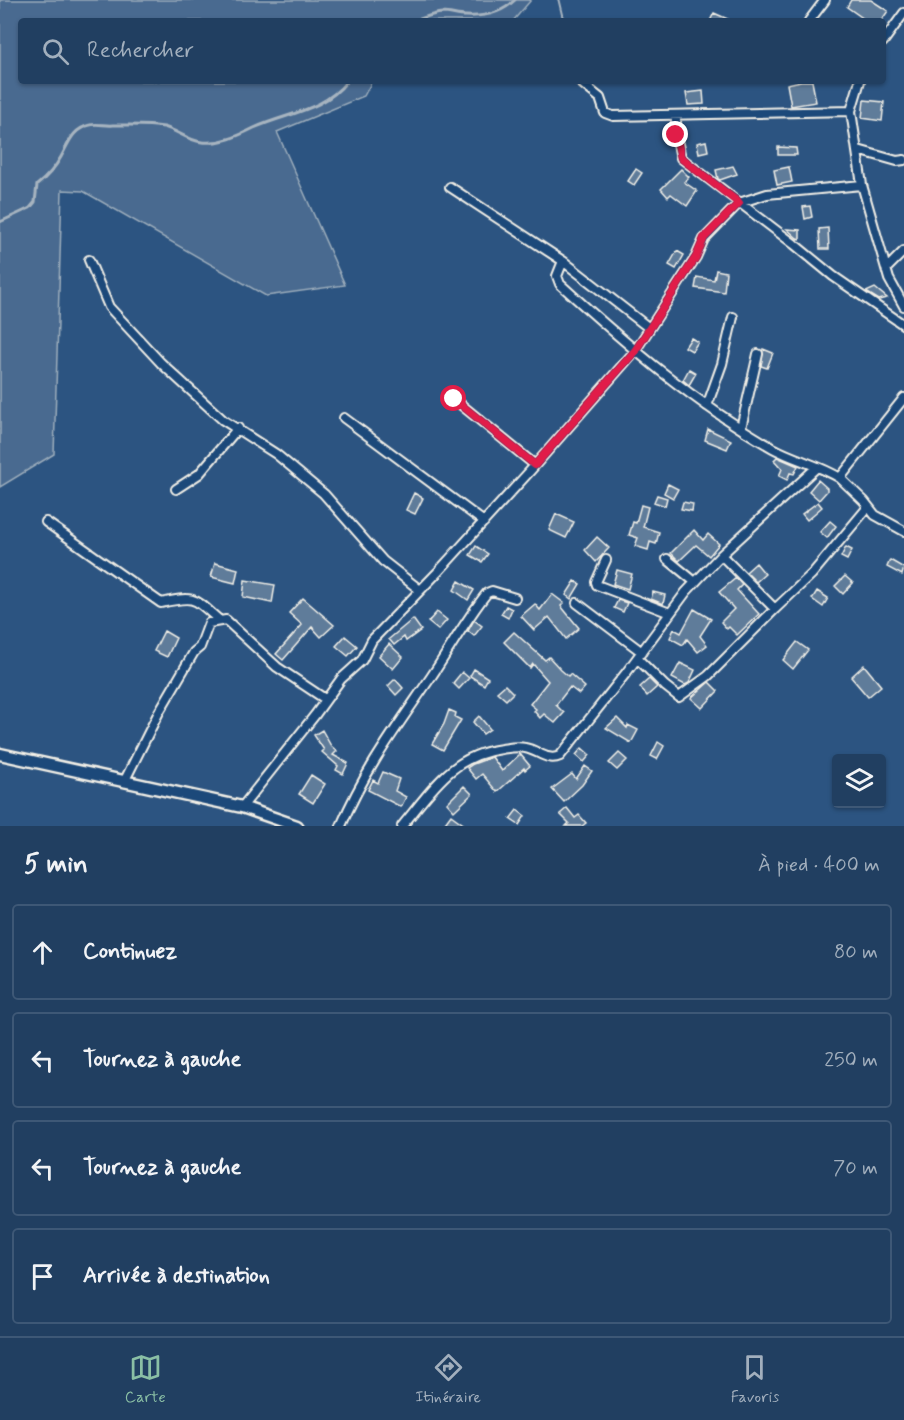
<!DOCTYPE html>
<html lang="fr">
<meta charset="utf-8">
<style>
:root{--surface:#213f61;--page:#2d4a6a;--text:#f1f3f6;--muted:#a2afbd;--line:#3e5876;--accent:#8abfa5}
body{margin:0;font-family:Mynerve,sans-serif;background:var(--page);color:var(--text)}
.controls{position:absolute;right:18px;bottom:18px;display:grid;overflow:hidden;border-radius:6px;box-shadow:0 2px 4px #0004}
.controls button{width:54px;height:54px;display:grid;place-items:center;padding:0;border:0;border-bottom:2px solid var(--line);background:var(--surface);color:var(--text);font:30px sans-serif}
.stop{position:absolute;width:18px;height:18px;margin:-14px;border:4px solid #e11d48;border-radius:50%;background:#fff}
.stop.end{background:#e11d48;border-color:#fff;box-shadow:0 2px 6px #0008}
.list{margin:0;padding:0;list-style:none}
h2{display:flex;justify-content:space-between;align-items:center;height:78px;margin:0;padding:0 24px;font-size:26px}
h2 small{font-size:20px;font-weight:400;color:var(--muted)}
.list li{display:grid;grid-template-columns:39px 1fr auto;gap:18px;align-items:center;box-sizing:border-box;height:96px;margin:0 12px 12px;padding:0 12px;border:2px solid var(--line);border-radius:6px}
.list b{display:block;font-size:22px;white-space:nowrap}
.list em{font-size:20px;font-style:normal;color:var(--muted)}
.icon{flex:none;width:33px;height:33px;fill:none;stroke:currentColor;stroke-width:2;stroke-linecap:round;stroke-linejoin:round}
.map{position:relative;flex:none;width:904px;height:826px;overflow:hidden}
.search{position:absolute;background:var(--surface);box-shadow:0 2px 4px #0004;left:18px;right:18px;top:18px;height:66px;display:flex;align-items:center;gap:15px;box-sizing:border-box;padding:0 21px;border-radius:6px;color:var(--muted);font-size:22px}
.sheet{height:510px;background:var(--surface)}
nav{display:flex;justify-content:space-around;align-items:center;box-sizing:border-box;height:84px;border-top:2px solid var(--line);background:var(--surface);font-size:16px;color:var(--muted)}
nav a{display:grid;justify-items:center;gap:3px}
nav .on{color:var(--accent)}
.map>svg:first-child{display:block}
</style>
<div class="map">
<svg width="904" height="826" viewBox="0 0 904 826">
<rect width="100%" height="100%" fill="#2c5481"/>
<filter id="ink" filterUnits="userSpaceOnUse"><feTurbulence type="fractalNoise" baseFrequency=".0167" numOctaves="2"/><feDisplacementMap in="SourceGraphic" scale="12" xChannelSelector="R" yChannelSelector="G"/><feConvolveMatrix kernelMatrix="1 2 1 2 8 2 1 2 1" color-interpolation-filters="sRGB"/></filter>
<g filter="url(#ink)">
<path fill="#496b90" stroke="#9eaebc" stroke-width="1.5" d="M0,0h531l-18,21h-492v60h351l-8,15 -87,36 68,153 -79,11 -183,-105 -21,-1 -8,264 -54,33z"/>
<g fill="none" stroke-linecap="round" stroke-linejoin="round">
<path stroke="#a7b4c0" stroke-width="3" d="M559,0l5,21
M414,21c10,-3 18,-7 28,-8 8,0 16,3 24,3 19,1 36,-3 49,-16
M0,222l30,-14 5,-6 2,-17c10,-8 18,-17 24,-28 8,-14 11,-28 29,-32 7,-2 16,1 23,0 16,0 35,-1 51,2 12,3 25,14 38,15 20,2 36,-6 52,-14 33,-15 70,-17 93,-47"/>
</g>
<path fill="#5e7b9a" stroke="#f4f1e8" stroke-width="1.5" d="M851,0h20l17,11 -7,10h-14l-20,-14z
M714,13l18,8h-22z
M801,81h11l4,21 -25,4 -4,-22z
M703,91l1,13 -16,1 -2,-12z
M864,100l20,2 -2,19 -20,-3z
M706,141l2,10 -9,2 -2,-10z
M778,147l18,1 1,7h-19z
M733,166l4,8 -17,6 -2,-1 -2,-9z
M789,167l3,15 -15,3 -3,-15z
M636,169l6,4 -8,12 -6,-4z
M681,169l8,8 -5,5 13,9 -10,15 -16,-12 -3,3 -7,-8z
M810,206l2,11 -7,2 -2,-12z
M828,228l1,21h-9l-1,-20z
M787,229l13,1v9l-3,-1z
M677,251l7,4 -8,14 -7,-4z
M716,270l10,2 -2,20 -29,-4 2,-11 17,3z
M875,288l12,10 -8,2 -13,-8z
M691,338l7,4 -6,9 -7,-4z
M763,349l10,4 -6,15 -6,-2z
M689,369l7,4 -7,12 -6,-5z
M708,429l23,11 -4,9 -22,-9z
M777,457l21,9 -4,8 -4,-1 -3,7 -8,-4 3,-7 -8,-9z
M818,480l9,8v3l-8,9 -10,-9z
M668,484l10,5 -5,9 -9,-5z
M414,493l9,5 -8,16 -9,-4z
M657,495l10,3 -2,8 -11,-4z
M683,502l10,2 -1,7 -11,-2z
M818,502l4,5 -15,13 -5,-6z
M641,505l7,2 -5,20 16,5 -3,12 -6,-2 -2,8 -13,-4 3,-8 -9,-3 4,-13 3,1z
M556,514l18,8 -8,16 -17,-8z
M830,521l6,5 -9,12 -7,-6z
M694,530l9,10 5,-6 11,10 -10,12 -13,-11 -17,16 -8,-8z
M597,537l12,11 -13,14 -11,-12z
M476,546l12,8 -6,8 -12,-7z
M846,547l6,3 -5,10 -6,-3z
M890,560l14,8 -2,7 -15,-8z
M215,563l23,6 -3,14 -24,-6z
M756,563l9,11 -9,8 -10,-10z
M617,570l15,4 -4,15 -15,-5z
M845,576l8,7 -10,11 -8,-8z
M736,578l6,7 -5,5 22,24 -22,21 -8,-8 -2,2 -6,-7 13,-13 -15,-17z
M245,580l30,5 -3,18 -29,-6z
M459,581l15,9 -6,10 -14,-10z
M575,581l5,3 -9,15 -5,-4z
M817,591l11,7 -5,9 -11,-8z
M653,592l12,3 -2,9 -12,-5z
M552,594l12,9 -3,3 18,22 -13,11 -17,-22 -15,13 -13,-14 14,-12 5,6z
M303,598l31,27 -13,12 -9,-10 -29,33 -7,-6 26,-29 -13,-12z
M618,600l9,3 -4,9 -9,-4z
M506,606l6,3 -4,9 -7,-4z
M694,609l17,10 -11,17 7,9 -9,7 -11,-13 -4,6 -13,-7 4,-9 7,4z
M437,612l10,8 -9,10 -10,-8z
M413,619l8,11 -15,11 -2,-4 -10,8 -5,-6z
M474,620l8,6 -8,10 -6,-5z
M164,631l12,7 -9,19 -13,-6z
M514,632l31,28 4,-3 12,13 7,6 2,-2 15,13 -6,7 -9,-7 -14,18 8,8 -9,10 -11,-9 -4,4 -6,-7 2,-2 -6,-5 18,-23 -15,-17 -3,4 -26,-26z
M345,636l12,10 -9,10 -12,-10z
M797,642l11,8 -15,19 -10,-9z
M389,644l14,13 -10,12 -14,-13z
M680,663l15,7 -6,13 -4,2 -13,-7z
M864,665l17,21 -13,11 -17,-20z
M474,669l14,9 -4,7 -14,-9z
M462,672l7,6 -10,11 -6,-6z
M395,679l8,9 -7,7 -8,-9z
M649,679l8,8 -10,9 -7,-9z
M709,682l9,9 -16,17 -11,-10z
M505,685l8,8 -7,7 -9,-8z
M449,710l7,3 -1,4 6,3 -18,30 -11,-6 12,-20z
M479,716l11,13 -7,5 -10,-12z
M617,718l10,10 1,-3 10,5 -7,13 -25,-15z
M322,730l9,16 6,5 -4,4 15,8 -5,11 -7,-4 2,-4 -16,-14 2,-2 -10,-15z
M658,742l6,4 -7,13 -6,-3z
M582,748l8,7 -6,7 -8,-7z
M619,753l8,7 -10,10 -8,-7z
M520,754l10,12 -5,4 -1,-2 -27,24 -15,-18 -6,5 -9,-11 6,-4 19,-7 10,14z
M585,766l7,5 -10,14 -18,17 -12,-13 20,-15 4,5z
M383,772l16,7 -4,12 11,6 -5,10 -33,-17 5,-10 5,3z
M311,775l14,9 -12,19 -14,-9z
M464,786l8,8 -18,17 -7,-8z
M567,808l8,10 4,-3 7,8 -4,3h-16l3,-3 -9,-9z
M517,810l8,6 -6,9 -9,-6z
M451,815l15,11h-23z"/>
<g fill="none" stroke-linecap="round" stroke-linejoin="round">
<g stroke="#f4f1e8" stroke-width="12">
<path id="minor" d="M809,21l16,-21
M883,42l21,-29
M579,81l21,17 5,15 8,3 238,-5
M860,81l-9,30 11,74 27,94 15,27
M676,115v20l5,23 113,86 39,32 71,49
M858,150l39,11 7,-1
M450,187l113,74 86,67
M89,260l20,47 52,56 62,57 53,34 48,40 59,67 37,29
M563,261l-6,15 3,8c67,61 134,119 213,164 22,12 46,17 67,30l64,-80
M887,268l17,-17
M454,399l81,66
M707,406l15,-42 11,-47
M344,418l140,104
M741,428l17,-74
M840,478l24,23 11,14 29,16
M176,489l23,-15 39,-46
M46,522l115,81c35,-8 33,-5 59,18
M667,559l28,23
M606,560l-10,22 1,3 73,28
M577,603l65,49
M775,609l37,-35 56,-67
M637,658l28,28 14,11 29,-21 67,-67 -54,-54
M124,782l35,-70 35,-60 6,-5 9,-24 17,-3 51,47 48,32
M242,807l73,-92 26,-36 21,-19 10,-20 65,-67 93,-102 105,-120 61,-94 8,-18 35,-36 28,-9 95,-9
M341,826c24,-57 56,-99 90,-149 19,-28 35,-58 56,-84l5,-2 23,7
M402,826c30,-36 50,-71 100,-77 7,-1 15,-3 23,-1 13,2 22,14 35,8l66,-83 60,-81 35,-37 96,-88"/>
</g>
<g stroke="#f4f1e8" stroke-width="15">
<path id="secondary" d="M0,754l242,53 55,19"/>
</g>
<use href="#minor" stroke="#1f4a7a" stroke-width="8"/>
<use href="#secondary" stroke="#1f4a7a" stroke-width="10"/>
</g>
</g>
<g fill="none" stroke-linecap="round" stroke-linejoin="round" filter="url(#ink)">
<path stroke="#e11d48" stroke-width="8" d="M454,399l81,66 100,-114 61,-94 8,-19 35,-35 -58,-45 -5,-23"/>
</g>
</svg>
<div class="controls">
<button><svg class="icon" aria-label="layers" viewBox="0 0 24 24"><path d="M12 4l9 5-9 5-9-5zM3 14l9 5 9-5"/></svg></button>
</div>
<div class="stop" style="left:454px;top:399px"></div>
<div class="stop end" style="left:676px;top:135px"></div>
<div class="search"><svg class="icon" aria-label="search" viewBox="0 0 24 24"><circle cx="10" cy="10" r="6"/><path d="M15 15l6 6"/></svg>Rechercher</div>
</div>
<section class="sheet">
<h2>5 min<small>À pied · 400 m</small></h2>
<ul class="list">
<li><svg class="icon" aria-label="ahead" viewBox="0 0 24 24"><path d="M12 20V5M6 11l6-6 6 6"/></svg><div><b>Continuez</b></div><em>80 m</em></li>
<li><svg class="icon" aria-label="left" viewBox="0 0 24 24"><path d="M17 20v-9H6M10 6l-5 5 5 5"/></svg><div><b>Tournez à gauche</b></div><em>250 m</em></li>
<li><svg class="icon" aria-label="left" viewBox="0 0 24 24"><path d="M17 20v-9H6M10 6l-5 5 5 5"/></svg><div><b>Tournez à gauche</b></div><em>70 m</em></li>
<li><svg class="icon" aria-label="arrive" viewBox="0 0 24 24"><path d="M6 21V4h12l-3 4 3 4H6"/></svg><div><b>Arrivée à destination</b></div></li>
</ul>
</section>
<nav>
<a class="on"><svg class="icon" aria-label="map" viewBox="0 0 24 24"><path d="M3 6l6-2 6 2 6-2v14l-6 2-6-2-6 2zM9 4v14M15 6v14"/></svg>Carte</a>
<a><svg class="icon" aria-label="directions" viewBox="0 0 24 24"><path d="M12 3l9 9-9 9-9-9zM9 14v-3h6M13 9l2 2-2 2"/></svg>Itinéraire</a>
<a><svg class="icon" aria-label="saved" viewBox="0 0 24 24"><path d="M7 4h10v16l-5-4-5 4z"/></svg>Favoris</a>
</nav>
